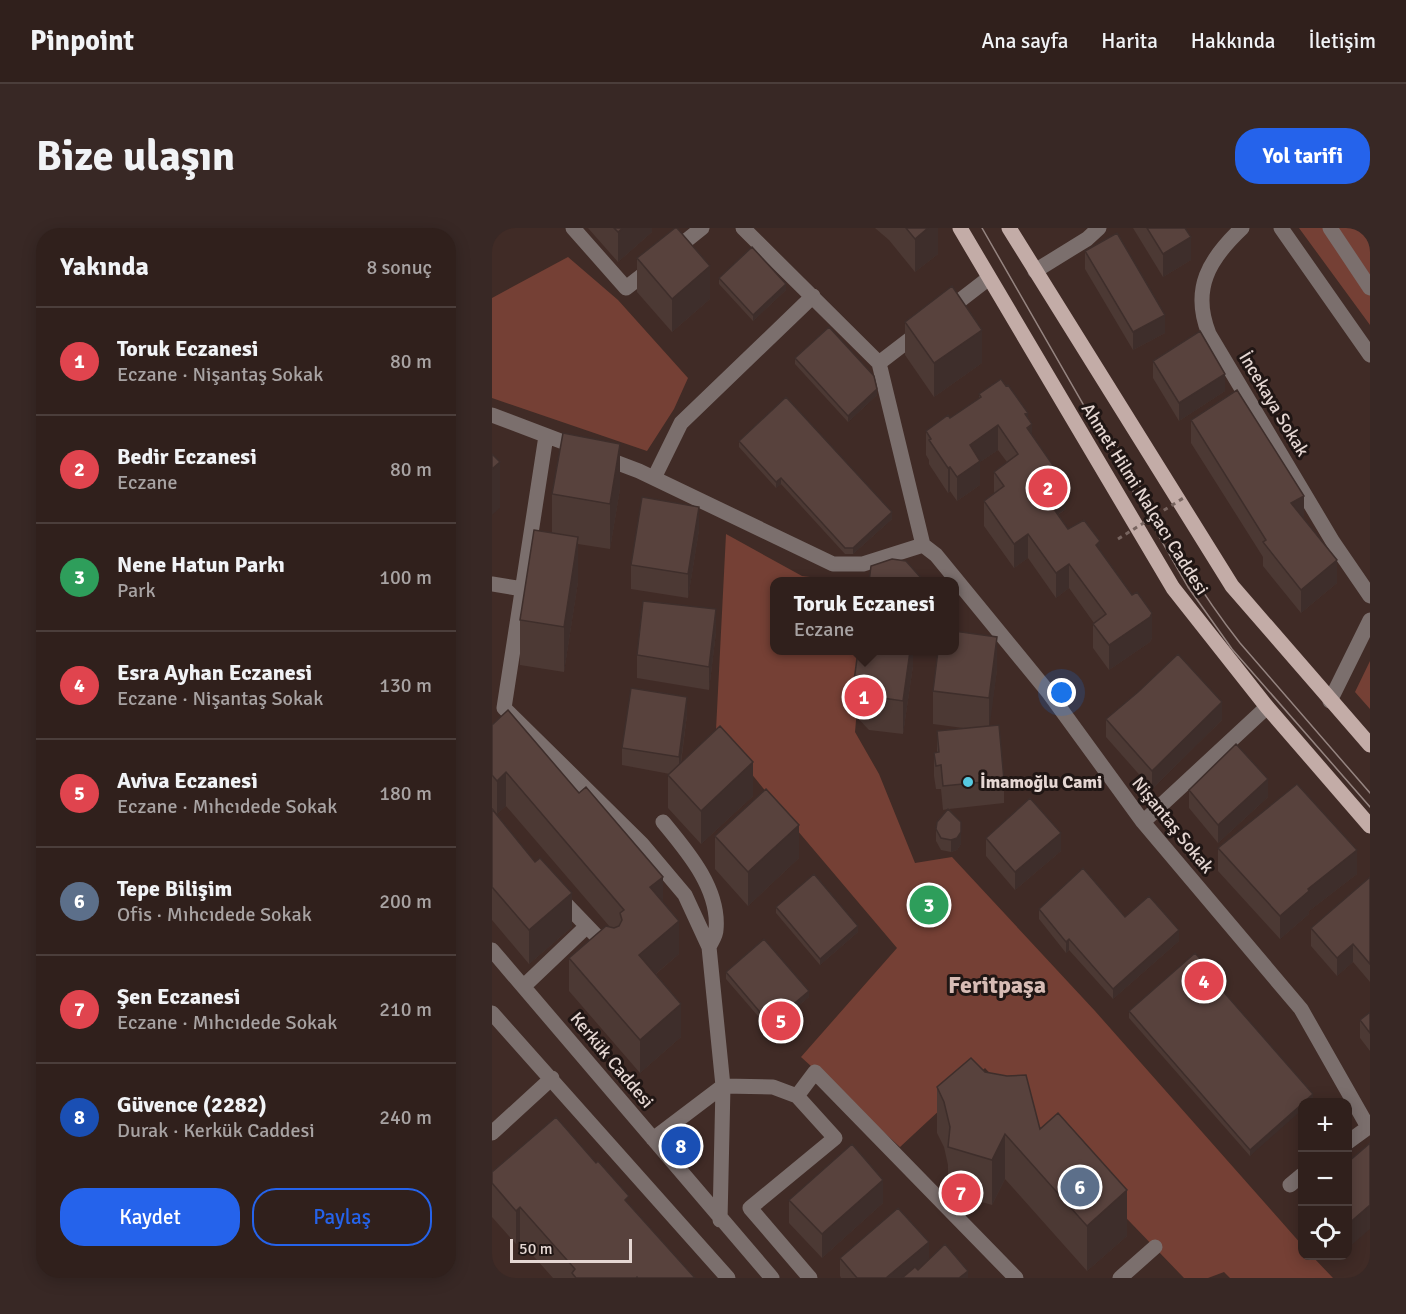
<!DOCTYPE html>
<html lang="tr">
<meta charset="utf-8">
<style>
:root{--surface:#30201c;--page:#382825;--text:#f1f3f6;--muted:#a8a3a3;--line:#4b3e3b;--accent:#2563eb}
body{margin:0;font-family:Signika,sans-serif;background:var(--page);color:var(--text)}
.controls{position:absolute;right:18px;bottom:18px;display:grid;overflow:hidden;border-radius:12px;box-shadow:0 3px 15px #0003}
.controls button{width:54px;height:54px;display:grid;place-items:center;padding:0;border:0;border-bottom:2px solid var(--line);background:var(--surface);color:var(--text);font:30px sans-serif}
.scale{position:absolute;left:18px;bottom:15px;width:122px;box-sizing:border-box;padding-left:6px;border:3px solid #e5d7d3;border-top:0;font-size:16px;line-height:21px;white-space:nowrap;color:#e5d7d3;-webkit-text-stroke:4px #201614;paint-order:stroke}
.you{position:absolute;left:570px;top:465px;width:21px;height:21px;margin:-15px;border:4px solid #fff;border-radius:50%;background:#1a73e8;box-shadow:0 0 0 9px #1a73e833}
.badge{display:grid;place-items:center;width:39px;height:39px;border-radius:50%;background:var(--accent);color:#fff;font-size:20px;font-weight:700}
.pin{position:absolute;translate:-50% -50%;border:3px solid #fff;box-shadow:0 2px 6px #0006}
.popup{position:absolute;left:278px;top:349px;width:189px;height:78px;box-sizing:border-box;display:grid;place-content:center;border-radius:12px;background:var(--surface);filter:drop-shadow(0 2px 4px #0005);font-size:20px;white-space:nowrap;color:var(--muted)}
.popup b{font-size:22px;color:var(--text)}
.popup::after{content:'';position:absolute;left:50%;top:100%;margin-left:-12px;border:12px solid transparent;border-top-color:var(--surface)}
.list{margin:0;padding:0;list-style:none}
h2{display:flex;justify-content:space-between;align-items:center;height:78px;margin:0;padding:0 24px;font-size:26px}
h2 small{font-size:20px;font-weight:400;color:var(--muted)}
.list li{display:grid;grid-template-columns:39px 1fr auto;gap:18px;align-items:center;box-sizing:border-box;height:108px;padding:0 24px;border-top:2px solid var(--line)}
.list b{display:block;font-size:22px;white-space:nowrap}
.list p{margin:0;font-size:20px;white-space:nowrap;color:var(--muted)}
.list em{font-size:20px;font-style:normal;color:var(--muted)}
.actions{display:flex;gap:12px;padding:18px 24px}
.actions a{flex:1;padding:14px 0;border:2px solid var(--accent);border-radius:24px;text-align:center;font-size:21px;color:var(--accent)}
.actions .main{background:var(--accent);color:#fff}
.icon{flex:none;width:33px;height:33px;fill:none;stroke:currentColor;stroke-width:2;stroke-linecap:round;stroke-linejoin:round}
.map{position:relative;flex:none;width:878px;height:1050px;overflow:hidden;border-radius:24px}
header{display:flex;align-items:center;gap:36px;box-sizing:border-box;height:84px;padding:0 30px;background:var(--surface);border-bottom:2px solid var(--line)}
header strong{font-size:28px}
nav{display:flex;gap:33px;margin-inline-start:auto;font-size:21px}
.intro{display:flex;align-items:center;justify-content:space-between;box-sizing:border-box;height:144px;padding:0 36px}
h1{margin:0;font-size:42px}
.button{padding:15px 27px;border-radius:24px;background:var(--accent);color:#fff;font-size:21px;font-weight:700}
main{display:flex;gap:36px;padding:0 36px}
aside{flex:1;background:var(--surface);border-radius:24px;box-shadow:0 3px 15px #0003}
.map>svg:first-child{display:block}
</style>
<header>
<strong>Pinpoint</strong>
<nav><a>Ana sayfa</a><a>Harita</a><a>Hakkında</a><a>İletişim</a></nav>
</header>
<div class="intro"><h1>Bize ulaşın</h1><a class="button">Yol tarifi</a></div>
<main>
<aside>
<h2>Yakında<small>8 sonuç</small></h2>
<ul class="list">
<li><span class="badge" style="background:#e0444e">1</span><div><b>Toruk Eczanesi</b><p>Eczane · Nişantaş Sokak</p></div><em>80 m</em></li>
<li><span class="badge" style="background:#e0444e">2</span><div><b>Bedir Eczanesi</b><p>Eczane</p></div><em>80 m</em></li>
<li><span class="badge" style="background:#2e9e5b">3</span><div><b>Nene Hatun Parkı</b><p>Park</p></div><em>100 m</em></li>
<li><span class="badge" style="background:#e0444e">4</span><div><b>Esra Ayhan Eczanesi</b><p>Eczane · Nişantaş Sokak</p></div><em>130 m</em></li>
<li><span class="badge" style="background:#e0444e">5</span><div><b>Aviva Eczanesi</b><p>Eczane · Mıhcıdede Sokak</p></div><em>180 m</em></li>
<li><span class="badge" style="background:#5c6f8a">6</span><div><b>Tepe Bilişim</b><p>Ofis · Mıhcıdede Sokak</p></div><em>200 m</em></li>
<li><span class="badge" style="background:#e0444e">7</span><div><b>Şen Eczanesi</b><p>Eczane · Mıhcıdede Sokak</p></div><em>210 m</em></li>
<li><span class="badge" style="background:#1a4fb4">8</span><div><b>Güvence (2282)</b><p>Durak · Kerkük Caddesi</p></div><em>240 m</em></li>
</ul>
<div class="actions"><a class="main">Kaydet</a><a>Paylaş</a></div>
</aside>
<div class="map">
<svg width="878" height="1050" viewBox="0 0 878 1050">
<rect width="100%" height="100%" fill="#402b26"/>
<path fill="#754035" d="M807,0h71v97z
M76,29l50,43 70,78 -14,31 -27,42 -155,-53v-100z
M234,306l76,42 40,5 -68,1v68l88,1 -7,81 24,42 36,89 37,-6 143,154 207,234v11h10l21,22h-103l-6,-6 -16,6h-24l-104,-108 -95,-102 -85,79 -99,-90 96,-109 -100,-118 -81,-100z
M878,433v48l-15,-17z"/>
<g fill="none" stroke-linecap="round" stroke-linejoin="round">
<path stroke="#7b6f6d" stroke-width="15" d="M81,0l53,60 27,-21
M251,0l136,135 44,182
M750,0c-33,31 -51,61 -33,106l124,208 37,54
M789,0l89,127
M838,0l40,60
M180,24l30,-24
M543,43l52,-32 12,-11
M453,84l44,-34
M387,135l43,-33
M0,187l87,33
M54,208l-42,272 138,136 43,51 24,52 14,139 -3,134
M110,229l37,14 194,93h30l60,-19 13,10 113,138 94,129 158,187 67,118
M162,250l27,-55 132,-127
M0,356l31,5
M838,473l40,-81
M171,594c24,29 57,67 53,108 0,6 -5,12 -7,17
M651,594l124,-115
M67,669l50,52
M0,722l280,328
M32,758l62,-59
M0,785l236,265
M305,868l18,-24 201,206
M0,905l60,-55
M161,911l70,-53 50,1 24,9 38,42 -85,70 60,70
M856,914l22,-16
M798,957l12,-10
M628,1050l35,-31"/>
<path stroke="#c3aca7" stroke-width="15" d="M468,0l213,360 94,119 103,119
M517,0l223,358 138,159"/>
<path stroke="#958480" stroke-width="1.5" d="M490,0l206,359 44,62 138,158
M620,209c40,70 78,143 128,206l130,150"/>
<path stroke="#77645f" stroke-width="3" stroke-dasharray="4.5 4.5" stroke-linecap="butt" d="M626,311l67,-42"/>
</g>
<path fill="#4c3934" d="M96,0h64v4l-34,30z
M383,0h63v26l-23,18 -26,-32z
M641,0h52l6,32 -28,17z
M593,23l80,82 -32,17 -48,-81z
M145,30l73,41 -38,33 -35,-40z
M227,50l67,12 -33,31 -34,-37z
M413,94l77,41 -48,34 -29,-42z
M303,130l82,37 -29,27 -53,-58z
M661,133l72,30 -46,30 -26,-43z
M487,166l49,23 4,19 34,73 -8,6 10,14 32,21 52,88 -2,4 -41,28 -16,-22v-24l1,-1 -25,-35 -13,10 -28,-40 -14,10 -30,-42v-25l10,-7v-22l13,-10 -9,-12 -18,12v23l-23,16 -7,-10 -2,2 -19,-29v-4l-3,-5v-24l24,-13 29,-19z
M699,192l113,99 33,64 -36,30 -38,-47v-9l-72,-114z
M247,213l153,78 -39,35h-8l-64,-70 -5,4 -37,-41z
M128,261l-10,60 -32,-5v38l-14,90 -44,-7v-45l32,-88v-38z
M207,302l-11,68 -57,-9v-24z
M224,404l-7,58 -72,-12v-23z
M421,423v15l-10,68 -34,-4 -15,-16v-33z
M505,442l-8,55 15,55v23l-55,6 12,13v22l-4,6 -6,2 -10,-2 -5,-9v-12l12,-20 -5,1 -2,-21h-5l-2,-13v-23l3,-1v-21l26,-3 -30,-4v-33z
M646,464l84,28 -70,69 -46,-52v-18z
M195,487l-6,48 72,33 -52,48 -33,-36v-33l2,-1 -48,-9v-17z
M0,497l171,177 16,52 -23,20 25,63 -41,36 -71,-82v-33l41,-31 -104,-121 -9,8 -5,-6z
M697,562l79,7 -50,46 -29,-35z
M0,581l43,53 37,65 -43,37 -37,-44z
M223,608l84,22 -51,48 -33,-37z
M494,610l75,13 -46,39 -29,-34z
M726,620l139,26 -48,37v3l-29,25 -62,-68z
M878,649v105l-17,-20 -16,14 -26,-30v-18z
M284,679l82,25 -38,33 -44,-52z
M547,681l86,8 54,24 -66,58 -44,-49 -3,3 -27,-34z
M234,744l83,25 -39,33 -44,-51z
M733,765v1l88,106 -2,2h-9l-52,54 -121,-138v-7z
M878,784v39l-10,-13v-18z
M445,859l103,42 87,107 -40,35 -82,-92 -13,26 -44,-13v-27l-4,-18 -7,-14z
M0,944l137,32 66,74h-142l-33,-37 -4,3 -24,-27z
M297,972l94,3 -61,55 -33,-35z
M348,1030l89,2 39,18h-127l-1,-2z"/>
<path fill="#3e2e2b" d="M131,0h29v4l-34,30v-30z
M436,0h10v26l-23,18v-33z
M699,9v23l-28,17v-23z
M218,38v33l-38,33v-33z
M294,56v6l-33,31v-6z
M673,87v18l-32,17v-18z
M490,102v33l-48,34v-34z
M733,146v17l-46,30v-18z
M385,161v6l-29,27v-6z
M536,185v15l4,-4v25l-5,4 -2,-39z
M506,197v25l-18,12v23l-23,16v-24l13,-32z
M128,216v45l-10,60v-45z
M8,234v46l-8,7v-46z
M458,239v24l-2,2v-25z
M289,250v6l-5,4v-6z
M574,256v25l-20,14v-25z
M812,268v23l-13,-16z
M207,279v23l-11,68v-24z
M400,284v7l-39,35v-6z
M536,306v24l-14,10v-24z
M86,309v45l-14,90v-45z
M608,313v25l-4,-21z
M845,332v23l-36,30v-23z
M577,336v24l-13,10v-25z
M224,381v23l-7,58v-23z
M660,385v25l-2,4 -41,28v-25z
M505,409v33l-8,62v-34z
M418,423h3v15l-10,68v-33z
M195,469v18l-8,60v-18z
M730,474v18l-70,69v-18z
M261,534v34l-52,48v-33z
M14,544v34l-9,8v-33z
M776,551v18l-50,46v-18z
M307,597v33l-51,48v-34z
M469,604v12l-4,6 -6,2v-12z
M569,605v18l-46,39v-18z
M865,622v24l-48,37v3l-29,25v-23l28,-27z
M171,649v33l-13,-23z
M80,665v34l-43,37v-34z
M187,693v33l-40,34v-33z
M366,698v6l-38,33v-6z
M687,702v11l-66,58v-10z
M577,711v11l-3,3v-11z
M861,716v18l-16,14v-18z
M317,763v6l-39,33v-6z
M189,776v33l-41,36v-33z
M821,866v6l-2,2h-7z
M810,876v6l-52,46v-6z
M513,906v45l-13,26v-45z
M391,952v23l-61,55v-24z
M635,962v46l-40,35v-45z
M878,977v24l-23,20v-24z
M28,979v34l-4,3v-33z
M437,1014v18l-22,18h-21z
M476,1043v7h-9z"/>
<path fill="#58423d" stroke="#3e2e2b" stroke-width="1.5" d="M122,0h9l-5,4z
M183,0h2l33,38 -38,33 -35,-41z
M414,0h22l-13,11z
M655,0h38l6,9 -28,17z
M625,5l48,82 -32,17 -48,-81z
M260,19l34,37 -33,31 -34,-37z
M460,58l30,44 -48,33 -29,-41z
M337,99l45,49 3,13 -29,27 -53,-58z
M708,103l25,43 -46,29 -26,-42z
M509,151l5,7 2,-1 20,28 -3,1 7,10 -5,4 39,56 -20,14 22,31 16,-9 16,21 -4,4 36,50 5,-3 15,21 -2,4 -41,28 -16,-21 13,-10 -37,-50 -13,9 -28,-39 -14,10 -30,-43 20,-15 -10,-14 24,-18 -20,-29 -28,20 10,16 -23,16 -7,-10 -2,1 -19,-28 2,-1 -5,-8 22,-16 2,3 31,-21 -2,-3z
M745,162l67,106 -13,7 46,57 -36,30 -38,-48 3,-2 -75,-120z
M294,169l106,115 -39,36h-8l-64,-70 -5,4 -37,-41z
M71,205l57,11 -10,60 -58,-10z
M0,226l8,8 -8,7z
M150,269l57,10 -11,67 -57,-9z
M42,302l44,7 -14,90 -44,-7z
M400,331l14,2 16,18 -1,3h-52l2,-16z
M151,373l73,8 -7,58 -72,-12z
M462,403l43,6 -8,61 -56,-7 5,-40h16z
M366,423h52l-7,50 -34,-5 -15,-15z
M686,426l44,48 -70,69 -46,-52 32,-27z
M139,460l56,9 -8,60 -57,-9z
M16,482l71,83 7,-6 77,90 -13,10 29,34 -40,34 42,49 -41,36 -71,-82 37,-32 8,2 5,-2 3,-6 -2,-7 4,-3 -118,-138 -9,9 -5,-6v-50z
M507,497l5,55 -61,6 -2,-21 -5,1 -2,-13 5,-1 -2,-21z
M228,498l33,36 -52,49 -33,-36z
M744,516l32,35 -50,46 -29,-35z
M805,556l60,66 -49,39 1,2 -29,25 -62,-68z
M274,561l33,36 -51,47 -33,-36z
M538,570l31,35 -46,39 -29,-34z
M0,581l43,53 5,-4 32,35 -43,37 -37,-43z
M456,581l13,13v10l-4,6 -6,2 -10,-2 -5,-9 1,-7z
M591,640l42,49 24,-21 30,34 -66,59 -44,-50 -3,3 -27,-33z
M322,646l44,52 -38,33 -44,-52z
M878,649v87l-17,-20 -16,14 -26,-30z
M272,711l45,52 -39,33 -44,-52z
M703,725l30,34 -3,3 91,104 -9,8h-2v2l-52,46 -121,-139z
M878,784v21l-10,-13z
M479,830l14,14 22,4 19,-1 14,54 18,-16 69,77 -40,36 -82,-92 -13,26 -44,-13 2,-20 -6,-25 -7,-15z
M64,889l40,46 2,-2 31,35 -4,4 70,78h-57l-1,-1 -1,1h-60l-4,-5 3,-4 -55,-62 -4,4 -24,-28v-11z
M878,915v62l-23,20v-62z
M360,916l31,36 -61,54 -33,-34z
M406,980l31,34 -43,36h-29l-17,-20z
M453,1016l23,27 -9,7h-57l13,-11 3,3z"/>
<circle fill="#56c9e1" stroke="#201614" stroke-width="2" cx="476" cy="554" r="6"/>
<g text-anchor="middle" stroke-width="6" stroke-linejoin="round" paint-order="stroke">
<g font-size="18" fill="#e5d7d3" stroke="#201614">
<text transform="translate(782 176) rotate(59)" y="6">İncekaya Sokak</text>
<text transform="translate(653 271) rotate(58)" y="6">Ahmet Hilmi Nalçacı Caddesi</text>
<text transform="translate(681 597) rotate(51)" y="6">Nişantaş Sokak</text>
<text transform="translate(120 832) rotate(50)" y="6">Kerkük Caddesi</text>
</g>
<g font-size="18" font-weight="bold" fill="#e5d7d3" stroke="#201614" text-anchor="start">
<text x="488" y="560">İmamoğlu Cami</text>
</g>
<g font-size="24" font-weight="bold" fill="#d7bcb5" stroke="#201614">
<text x="505" y="765">Feritpaşa</text>
</g>
</g>
</svg>
<div class="controls">
<button>+</button>
<button>−</button>
<button><svg class="icon" aria-label="locate" viewBox="0 0 24 24"><circle cx="12" cy="12" r="6"/><path d="M12 2v4M12 18v4M2 12h4M18 12h4"/></svg></button>
</div>
<div class="scale">50 m</div>
<div class="you"></div>
<div class="pin badge" style="left:372px;top:469px;background:#e0444e">1</div>
<div class="popup"><b>Toruk Eczanesi</b>Eczane</div>
<div class="pin badge" style="left:556px;top:260px;background:#e0444e">2</div>
<div class="pin badge" style="left:437px;top:677px;background:#2e9e5b">3</div>
<div class="pin badge" style="left:712px;top:753px;background:#e0444e">4</div>
<div class="pin badge" style="left:289px;top:793px;background:#e0444e">5</div>
<div class="pin badge" style="left:588px;top:959px;background:#5c6f8a">6</div>
<div class="pin badge" style="left:469px;top:965px;background:#e0444e">7</div>
<div class="pin badge" style="left:189px;top:918px;background:#1a4fb4">8</div>
</div>
</main>
